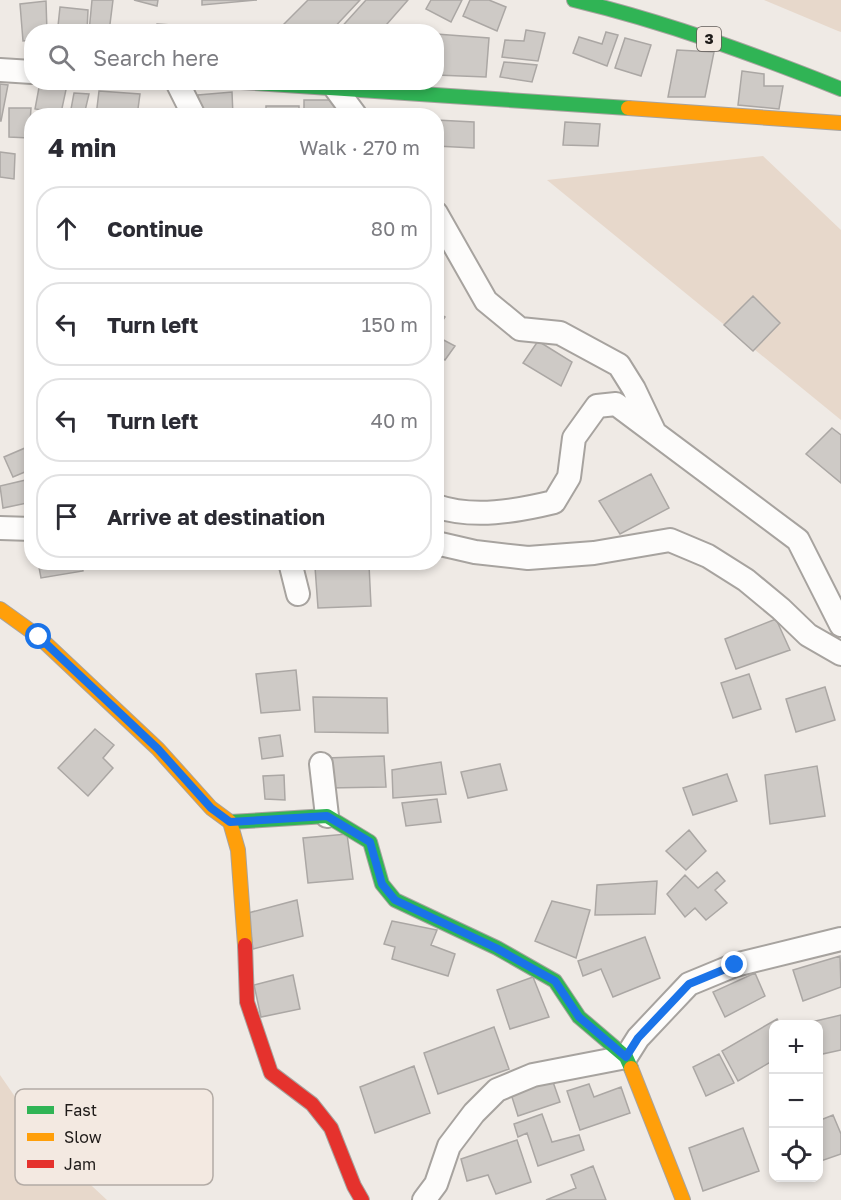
<!DOCTYPE html>
<meta charset="utf-8">
<style>
:root{--surface:#fff;--page:#f2f2f3;--text:#2b2b33;--muted:#7c7c81;--line:#e1e1e2}
body{margin:0;font-family:"Golos Text",sans-serif;background:var(--page);color:var(--text)}
.controls{position:absolute;right:18px;bottom:18px;display:grid;overflow:hidden;border-radius:12px;box-shadow:0 3px 9px #0003}
.controls button{width:54px;height:54px;display:grid;place-items:center;padding:0;border:0;border-bottom:2px solid var(--line);background:var(--surface);color:var(--text);font:30px sans-serif}
.stop{position:absolute;width:18px;height:18px;margin:-14px;border:4px solid #1a73e8;border-radius:50%;background:#fff}
.stop.end{background:#1a73e8;border-color:#fff;box-shadow:0 2px 6px #0008}
.list{margin:0;padding:0;list-style:none}
h2{display:flex;justify-content:space-between;align-items:center;height:78px;margin:0;padding:0 24px;font-size:26px}
h2 small{font-size:20px;font-weight:400;color:var(--muted)}
.list li{display:grid;grid-template-columns:39px 1fr auto;gap:18px;align-items:center;box-sizing:border-box;height:84px;margin:0 12px 12px;padding:0 12px;border:2px solid var(--line);border-radius:24px}
.list b{display:block;font-size:22px;white-space:nowrap}
.list em{font-size:20px;font-style:normal;color:var(--muted)}
.icon{flex:none;width:33px;height:33px;fill:none;stroke:currentColor;stroke-width:2;stroke-linecap:round;stroke-linejoin:round}
.map{position:relative;flex:none;width:841px;height:1200px;overflow:hidden}
.search{position:absolute;background:var(--surface);box-shadow:0 3px 9px #0003;left:24px;top:24px;width:420px;height:66px;display:flex;align-items:center;gap:15px;box-sizing:border-box;padding:0 21px;border-radius:24px;color:var(--muted);font-size:22px}
.panel{position:absolute;background:var(--surface);box-shadow:0 3px 9px #0003;left:24px;top:108px;width:420px;height:462px;border-radius:24px}
.map>svg:first-child{display:block}
</style>
<div class="map">
<svg width="841" height="1200" viewBox="0 0 841 1200">
<rect width="100%" height="100%" fill="#efeae5"/>
<path fill="#e7d8cb" d="M764,0h77v32l-3,-1z
M763,156l78,74v190l-294,-240z
M0,1075l38,55 26,30 43,40h-107z"/>
<path fill="#cecac6" stroke="#aba7a4" stroke-width="1.5" d="M92,0h21l-4,32h-20z
M134,0h24l-1,6z
M202,0h55l-55,5z
M308,0h52l-30,32h-47l-3,-4z
M366,0h42l-28,32h-43z
M431,0h31l-11,22 -25,-13z
M470,0h19l17,7 -9,24 -34,-15z
M46,1l1,31h-15v8l-9,1 -3,-37z
M60,7l28,3 -1,21 -29,-5z
M157,24l30,2 -1,6h-30z
M258,27v5h-28v-2z
M114,28h35l-1,4h-35z
M526,30l19,3 -7,28 -36,-4 3,-17 19,1z
M606,32l12,3 -11,31 -34,-13 6,-16 23,7z
M436,34l53,4 -3,39 -50,-2z
M625,38l26,7 -10,31 -26,-8z
M677,50l37,2 -9,45h-37z
M504,62l33,3 -5,17 -32,-5z
M742,71l22,3v12h19l-4,23 -41,-4z
M40,82l27,3 -6,28 -26,-4z
M0,84l8,1 -7,36h-1z
M99,91l41,3 -3,22h-41z
M232,92l1,24h-32l-3,-21z
M74,93l15,1 -4,17 -14,-2z
M304,100h33v16h-33z
M266,106h33v10h-33z
M9,108h22l-2,30 -20,-1z
M236,109l26,1v6h-26z
M436,120l38,2v26l-38,-2z
M565,122l35,2 -2,22 -35,-1z
M0,152l15,2 -1,25 -14,-2z
M753,296l27,27 -27,28 -29,-26z
M30,305h2v14h-5z
M436,311l9,6 -9,13z
M28,325l4,1v16l-7,-1z
M436,336l19,10 -10,14 -9,-5z
M538,341l34,21 -11,24 -38,-23z
M832,428l9,7v48l-35,-29z
M32,445v24l-19,8 -9,-20z
M651,474l18,34 -49,26 -21,-33z
M30,479l2,23 -29,6 -3,-22z
M38,562h44l1,9 -42,7z
M369,565l2,41 -53,2 -3,-41z
M776,619l14,31 -54,19 -11,-30z
M296,670l4,40 -39,3 -5,-39z
M749,674l12,35 -28,9 -12,-35z
M825,687l10,33 -39,12 -10,-33z
M313,697l74,1 1,35 -73,-1z
M95,729l19,16 -11,13 10,10 -25,28 -30,-28z
M280,735l3,21 -21,3 -3,-21z
M384,756l2,31 -58,1 -2,-30z
M441,762l5,32 -53,4 -1,-28z
M500,764l7,26 -39,8 -7,-26z
M817,766l8,50 -55,8 -5,-49z
M727,774l10,27 -44,14 -10,-27z
M284,775l1,25 -20,-1 -2,-23z
M437,799l4,23 -35,4 -4,-23z
M689,830l17,21 -20,19 -20,-19z
M347,834l6,45 -45,4 -5,-45z
M717,872l8,9 -10,9 12,13 -21,17 -11,-12 -10,9 -18,-23 18,-19 13,13z
M657,881l-2,33 -60,1 2,-30z
M297,900l6,36 -50,13 -5,-36z
M552,901l38,9 -14,48 -41,-17z
M392,921l45,9 -6,15 24,9 -7,22 -56,-17 3,-12 -11,-3z
M645,937l15,41 -47,19 -12,-28 -18,7 -5,-15z
M840,956l1,31 -38,14 -10,-31z
M755,973l10,23 -40,21 -12,-25z
M293,975l7,34 -39,8 -7,-32z
M533,977l16,40 -39,12 -13,-39z
M841,1015v35l-23,5v-31h-15z
M777,1019l3,5h-6v36l-36,21 -16,-30z
M494,1027l15,42 -71,25 -14,-41z
M719,1054l15,29 -28,13 -13,-29z
M414,1066l16,47 -55,20 -15,-46z
M552,1079l8,23 -42,14 -7,-22z
M589,1084l5,13 27,-10 9,26 -50,17 -13,-39z
M542,1114l10,28 27,-7 5,15 -46,16 -11,-33 -9,4 -4,-13z
M833,1115l8,19v20l-23,8v-41z
M743,1128l16,43 -56,20 -14,-43z
M517,1140l14,42 -35,12 -8,-19 -21,6 -6,-22z
M593,1166l13,34h-60l30,-12 -5,-13z"/>
<g fill="none" stroke-linecap="round" stroke-linejoin="round">
<g stroke="#a7a39f" stroke-width="26">
<path id="street" d="M0,70l32,2
M177,82l17,34
M336,89l20,27
M436,213l50,88 34,28 40,4 59,32 15,24 20,42
M436,506c37,13 81,5 118,-4l15,-25 5,-39 23,-32 19,-2 182,136 43,85
M0,528l32,1
M436,543l39,9 53,6 66,-5 76,-13 38,16 38,24 35,29 27,26 33,19
M290,562l8,32
M321,764l6,52
M424,1200l12,-16 13,-38 25,-33 23,-23 36,-15 93,-18 12,-19 51,-54 46,-19 106,-26"/>
</g>
<g stroke="#a7a39f" stroke-width="16">
<path id="fast" d="M574,0c92,22 179,54 267,89
M241,82l387,26
M230,822l97,-6 43,26 12,42 13,16 102,48 58,33 24,36 47,40 5,11"/>
</g>
<g stroke="#a7a39f" stroke-width="16">
<path id="slow" d="M628,108l213,15
M0,609l39,28 119,112 53,59 19,14 8,28 7,95
M631,1068l52,132"/>
</g>
<g stroke="#a7a39f" stroke-width="16">
<path id="jam" d="M245,945l2,57 24,71 41,31 19,24 23,58 8,14"/>
</g>
<use href="#street" stroke="#fdfcfb" stroke-width="22"/>
<use href="#fast" stroke="#30b455" stroke-width="14"/>
<use href="#slow" stroke="#ff9f0a" stroke-width="14"/>
<use href="#jam" stroke="#e5322d" stroke-width="14"/>
</g>
<g fill="none" stroke-linecap="round" stroke-linejoin="round">
<path stroke="#1a73e8" stroke-width="8" d="M39,637l119,112 53,59 19,14 97,-6 43,26 12,42 13,16 101,48 59,33 24,36 47,40 12,-19 51,-54 46,-19"/>
</g>
<g text-anchor="middle" stroke-width="4.5" stroke-linejoin="round" paint-order="stroke">
<rect fill="#f3e9e1" stroke="#5f5955" stroke-width="1.5" x="697" y="27" width="24" height="24" rx="4.5"/>
<g font-size="15" font-weight="bold" fill="#1f1b19">
<text x="709" y="44">3</text>
</g>
</g>
<rect x="15" y="1089" width="198" height="96" rx="9" fill="#f3e9e1" stroke="#b3aba5" stroke-width="1.5"/>
<rect x="27" y="1106" width="27" height="8" fill="#30b455"/>
<rect x="27" y="1133" width="27" height="8" fill="#ff9f0a"/>
<rect x="27" y="1160" width="27" height="8" fill="#e5322d"/>
<g font-size="16" fill="#1f1b19">
<text x="64" y="1116">Fast</text>
<text x="64" y="1143">Slow</text>
<text x="64" y="1170">Jam</text>
</g>
</svg>
<div class="controls">
<button>+</button>
<button>−</button>
<button><svg class="icon" aria-label="locate" viewBox="0 0 24 24"><circle cx="12" cy="12" r="6"/><path d="M12 2v4M12 18v4M2 12h4M18 12h4"/></svg></button>
</div>
<div class="stop" style="left:39px;top:637px"></div>
<div class="stop end" style="left:735px;top:965px"></div>
<div class="search"><svg class="icon" aria-label="search" viewBox="0 0 24 24"><circle cx="10" cy="10" r="6"/><path d="M15 15l6 6"/></svg>Search here</div>
<section class="panel">
<h2>4 min<small>Walk · 270 m</small></h2>
<ul class="list">
<li><svg class="icon" aria-label="ahead" viewBox="0 0 24 24"><path d="M12 20V5M6 11l6-6 6 6"/></svg><div><b>Continue</b></div><em>80 m</em></li>
<li><svg class="icon" aria-label="left" viewBox="0 0 24 24"><path d="M17 20v-9H6M10 6l-5 5 5 5"/></svg><div><b>Turn left</b></div><em>150 m</em></li>
<li><svg class="icon" aria-label="left" viewBox="0 0 24 24"><path d="M17 20v-9H6M10 6l-5 5 5 5"/></svg><div><b>Turn left</b></div><em>40 m</em></li>
<li><svg class="icon" aria-label="arrive" viewBox="0 0 24 24"><path d="M6 21V4h12l-3 4 3 4H6"/></svg><div><b>Arrive at destination</b></div></li>
</ul>
</section>
</div>
